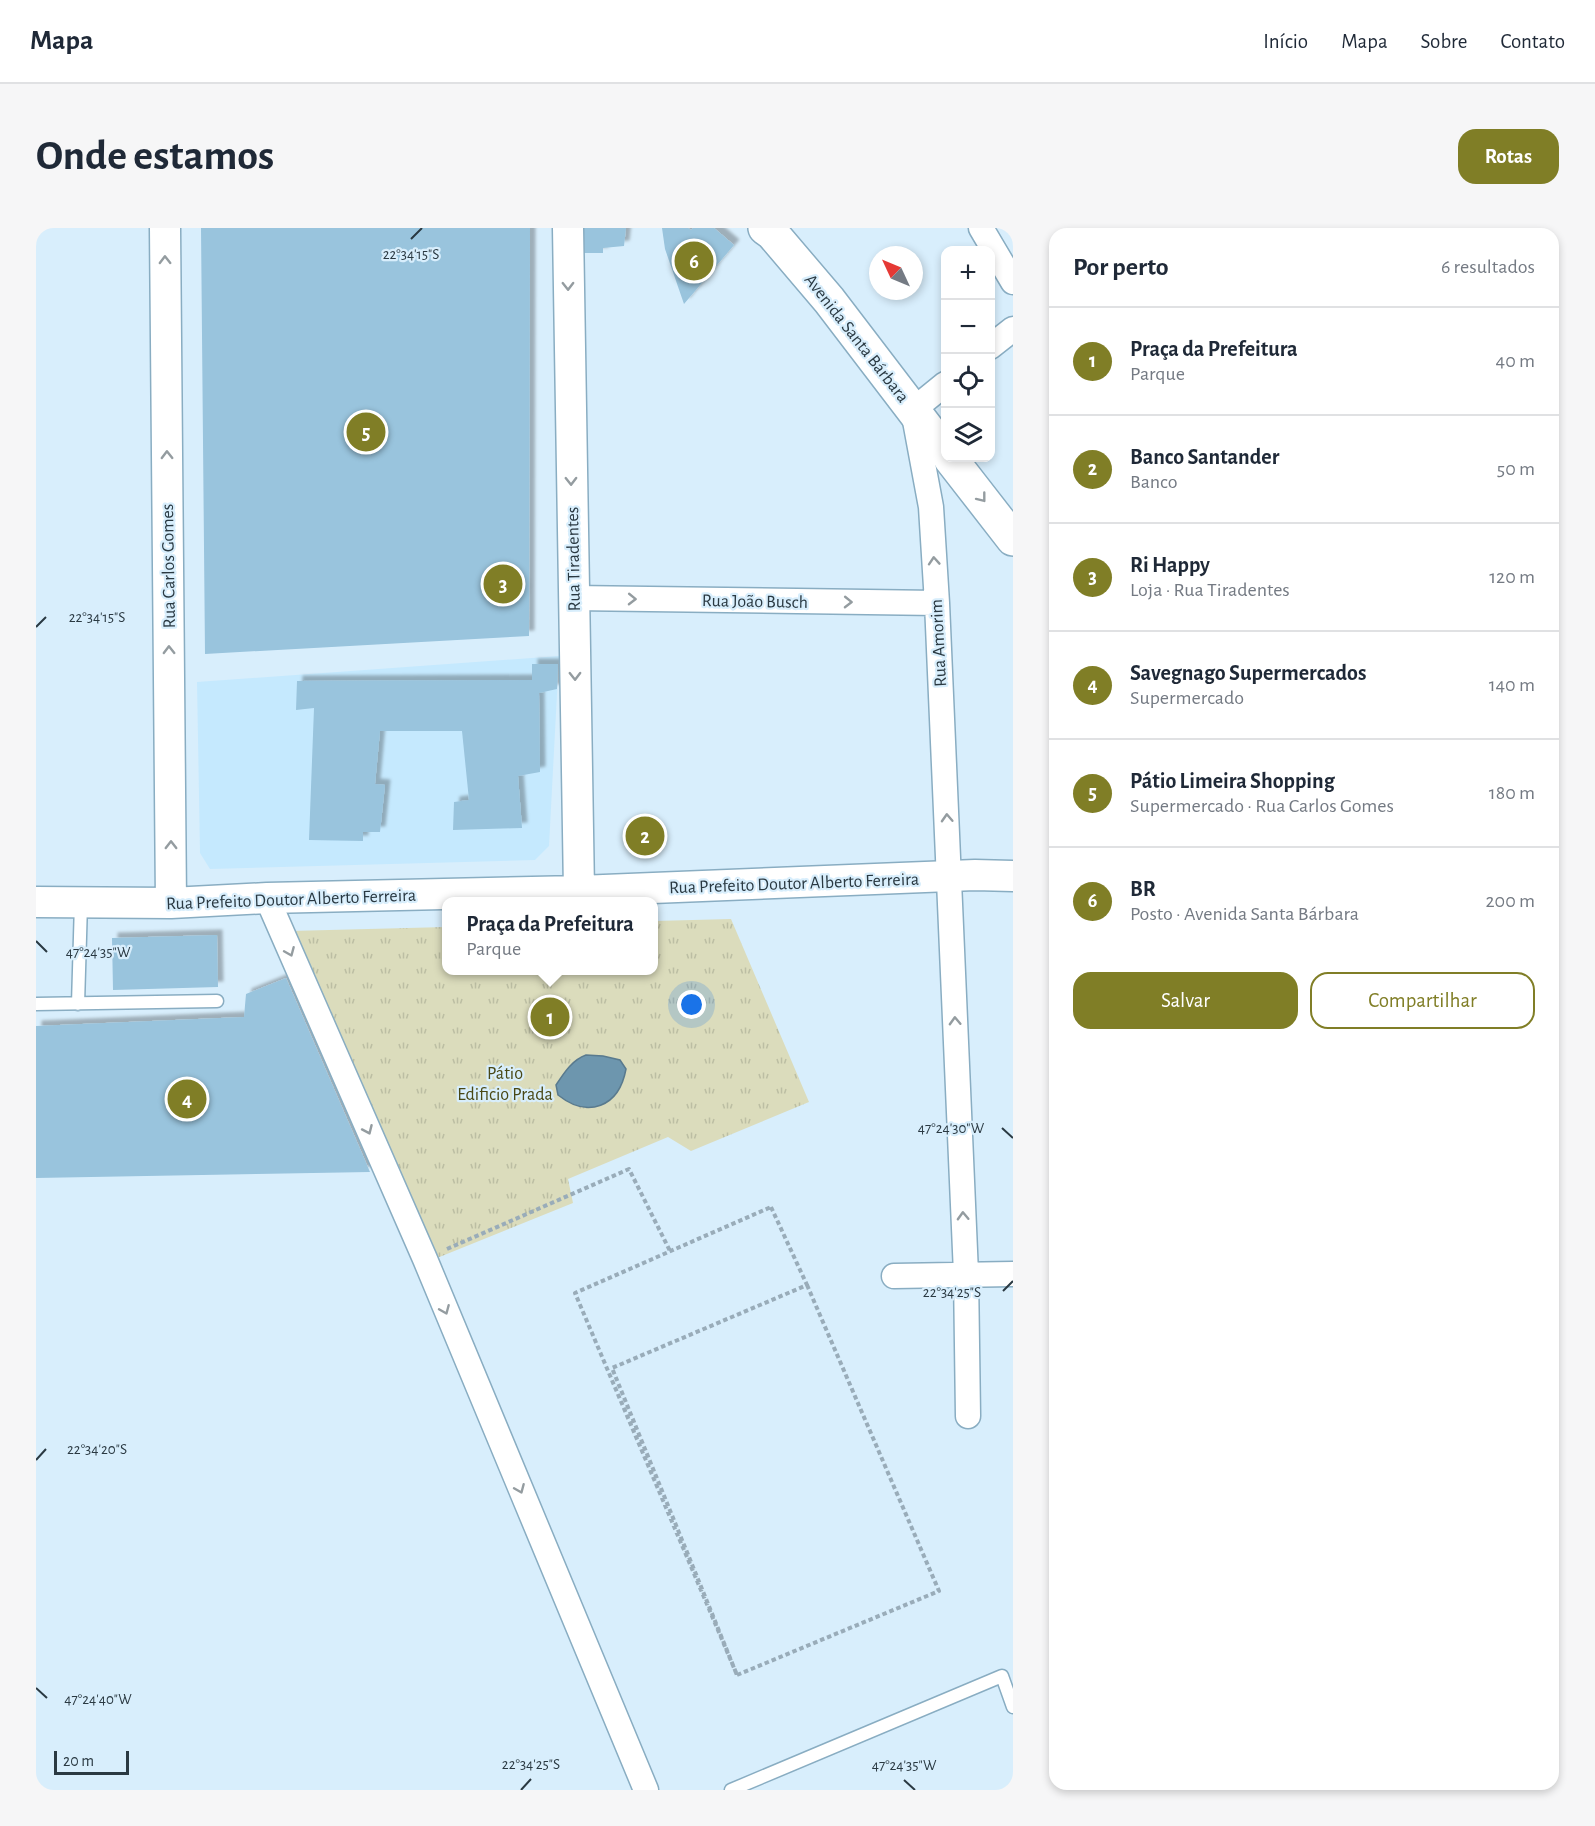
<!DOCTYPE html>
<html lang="pt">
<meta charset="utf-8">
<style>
:root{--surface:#fff;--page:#f6f6f7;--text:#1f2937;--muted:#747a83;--line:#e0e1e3;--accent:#807e26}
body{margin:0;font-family:"Alegreya Sans",sans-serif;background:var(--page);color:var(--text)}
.controls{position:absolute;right:18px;top:18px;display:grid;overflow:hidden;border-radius:12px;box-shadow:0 3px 9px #0003}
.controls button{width:54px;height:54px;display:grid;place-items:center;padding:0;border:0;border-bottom:2px solid var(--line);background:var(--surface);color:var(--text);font:30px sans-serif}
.compass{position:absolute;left:833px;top:18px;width:54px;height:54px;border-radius:50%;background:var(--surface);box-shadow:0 3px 9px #0003;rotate:314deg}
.scale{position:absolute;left:18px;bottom:15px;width:75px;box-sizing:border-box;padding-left:6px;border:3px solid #2a3942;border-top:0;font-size:16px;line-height:21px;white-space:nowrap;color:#2a3942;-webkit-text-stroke:4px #d8eefc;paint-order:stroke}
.you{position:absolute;left:656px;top:777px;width:21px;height:21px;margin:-15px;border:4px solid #fff;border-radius:50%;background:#1a73e8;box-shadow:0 0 0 9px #1a73e833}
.badge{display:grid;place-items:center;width:39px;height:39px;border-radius:50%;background:var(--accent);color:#fff;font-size:20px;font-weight:700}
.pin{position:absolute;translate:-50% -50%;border:3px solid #fff;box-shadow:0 2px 6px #0006}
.popup{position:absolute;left:406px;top:669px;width:216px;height:78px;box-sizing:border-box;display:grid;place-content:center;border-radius:12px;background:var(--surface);filter:drop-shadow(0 2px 4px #0005);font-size:20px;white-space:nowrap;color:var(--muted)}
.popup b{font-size:22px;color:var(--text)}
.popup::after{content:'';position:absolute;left:50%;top:100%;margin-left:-12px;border:12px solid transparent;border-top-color:var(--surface)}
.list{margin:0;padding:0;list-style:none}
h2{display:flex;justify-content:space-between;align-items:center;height:78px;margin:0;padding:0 24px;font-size:26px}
h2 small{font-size:20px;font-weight:400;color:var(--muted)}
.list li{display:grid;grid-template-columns:39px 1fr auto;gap:18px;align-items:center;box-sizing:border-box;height:108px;padding:0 24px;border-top:2px solid var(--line)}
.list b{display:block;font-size:22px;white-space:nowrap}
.list p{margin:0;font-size:20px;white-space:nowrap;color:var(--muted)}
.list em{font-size:20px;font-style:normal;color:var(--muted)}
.actions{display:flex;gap:12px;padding:18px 24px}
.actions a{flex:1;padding:14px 0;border:2px solid var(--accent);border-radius:18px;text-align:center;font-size:21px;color:var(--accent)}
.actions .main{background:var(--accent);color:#fff}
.icon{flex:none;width:33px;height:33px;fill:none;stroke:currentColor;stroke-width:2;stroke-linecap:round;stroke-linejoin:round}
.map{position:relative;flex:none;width:977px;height:1562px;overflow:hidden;border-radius:18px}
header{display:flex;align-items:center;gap:36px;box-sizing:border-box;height:84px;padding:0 30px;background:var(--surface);border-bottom:2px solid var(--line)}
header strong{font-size:28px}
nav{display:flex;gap:33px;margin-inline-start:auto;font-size:21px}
.intro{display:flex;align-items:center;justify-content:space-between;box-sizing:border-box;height:144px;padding:0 36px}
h1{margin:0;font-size:42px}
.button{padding:15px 27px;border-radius:18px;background:var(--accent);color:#fff;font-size:21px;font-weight:700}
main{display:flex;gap:36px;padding:0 36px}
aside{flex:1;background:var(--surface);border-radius:18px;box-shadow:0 3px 9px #0003}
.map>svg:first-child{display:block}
</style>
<header>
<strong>Mapa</strong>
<nav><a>Início</a><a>Mapa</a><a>Sobre</a><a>Contato</a></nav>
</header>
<div class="intro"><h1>Onde estamos</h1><a class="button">Rotas</a></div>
<main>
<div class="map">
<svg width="977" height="1562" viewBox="0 0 977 1562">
<defs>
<pattern id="park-tufts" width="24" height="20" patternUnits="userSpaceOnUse" patternTransform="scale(1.5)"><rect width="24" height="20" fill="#dbdcbc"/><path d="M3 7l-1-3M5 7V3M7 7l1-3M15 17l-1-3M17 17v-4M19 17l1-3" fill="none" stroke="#bcbea3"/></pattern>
<filter id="shadow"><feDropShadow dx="5.5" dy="-5.5" stdDeviation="1.5" flood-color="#0004"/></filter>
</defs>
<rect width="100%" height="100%" fill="#d8eefc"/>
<path fill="#c5e9fe" d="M523,428l-10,190 -14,14 -325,9 -10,-16 -3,-171z"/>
<path fill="url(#park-tufts)" d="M695,691l78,183 -118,49 -23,-14 -100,42 5,24 -141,57 -142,-329 156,-4v43h208v-49z"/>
<path fill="#6d96ae" stroke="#597a8e" stroke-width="1.5" d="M550,827l17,1 17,4 6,9c-7,38 -38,50 -68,26l-2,-10c8,-12 16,-25 30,-30z"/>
<path fill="#99c4dd" filter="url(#shadow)" d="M165,0h329l-1,408 -324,18z
M539,0h51l-2,18 -21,2v5h-29z
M626,0h26l3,2 2,-2h21l20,17 -50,59 -19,-55z
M496,436h26l-1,25 -18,4 1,79 -22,4 4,52 -69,2 1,-28 15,-2 -7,-69h-82l-5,53 10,1 -5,47h-17v9l-54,-1 5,-132 -18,2 1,-29 235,-1z
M181,707l1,52 -105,3 -1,-52z
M250,750l84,194 -334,6v-152l208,-9 2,-23z"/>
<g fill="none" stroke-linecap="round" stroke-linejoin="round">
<g stroke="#89adc2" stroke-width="15">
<path id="service" d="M0,776l181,-3
M42,776l3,-101
M695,1562l271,-114 11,31"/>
</g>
<g stroke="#89adc2" stroke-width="27">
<path id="minor" d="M945,0l32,54
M954,119l23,-18
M909,156l-32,26 18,97 6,96 29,671 2,142
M537,370l364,5
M231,670l158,361 221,531
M858,1048l119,-2"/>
</g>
<g stroke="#89adc2" stroke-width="33">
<path id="tertiary" d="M129,0l6,675
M532,0l11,663
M0,674l135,1 96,-5 312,-7 396,-16 38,1"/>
</g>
<g stroke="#89adc2" stroke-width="36">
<path id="secondary" d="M729,0l7,5 57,67 116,152
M914,230l63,81"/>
</g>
<path stroke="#99acb9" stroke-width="4" stroke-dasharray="4.5 3" stroke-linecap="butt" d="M735,979l36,78 -195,83 125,307 -162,-382z
M411,1021l182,-80 41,82
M701,1447l202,-84 -132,-306"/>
<use href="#service" stroke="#fff" stroke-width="12"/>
<use href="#minor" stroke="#fff" stroke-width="24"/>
<use href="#tertiary" stroke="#fff" stroke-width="30"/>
<use href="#secondary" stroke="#fff" stroke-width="33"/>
</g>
<defs><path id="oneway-chevron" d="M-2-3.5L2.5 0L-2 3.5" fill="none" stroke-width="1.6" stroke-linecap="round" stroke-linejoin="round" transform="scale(1.5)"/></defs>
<g stroke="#949ca0">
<use href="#oneway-chevron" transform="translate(129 32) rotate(-91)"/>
<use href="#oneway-chevron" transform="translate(532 58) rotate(89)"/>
<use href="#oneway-chevron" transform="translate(131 227) rotate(-91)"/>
<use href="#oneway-chevron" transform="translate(535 253) rotate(89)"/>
<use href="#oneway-chevron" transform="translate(946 270) rotate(52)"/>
<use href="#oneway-chevron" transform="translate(898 333) rotate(-94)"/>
<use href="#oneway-chevron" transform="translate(596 371) rotate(1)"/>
<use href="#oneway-chevron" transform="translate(812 374) rotate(1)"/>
<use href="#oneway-chevron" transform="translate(133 422) rotate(-91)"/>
<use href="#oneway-chevron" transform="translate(539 448) rotate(89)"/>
<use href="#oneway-chevron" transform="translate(911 590) rotate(-93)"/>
<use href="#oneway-chevron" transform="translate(135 617) rotate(-90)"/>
<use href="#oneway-chevron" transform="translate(254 724) rotate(67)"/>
<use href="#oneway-chevron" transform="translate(919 793) rotate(-92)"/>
<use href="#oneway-chevron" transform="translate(332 902) rotate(66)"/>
<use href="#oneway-chevron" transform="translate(927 988) rotate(-92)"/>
<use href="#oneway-chevron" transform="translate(409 1082) rotate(67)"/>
<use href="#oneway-chevron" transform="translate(484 1261) rotate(67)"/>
</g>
<path fill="none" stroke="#2a3942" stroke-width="2" d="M375,11l11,-11M0,399l10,-10M0,713l11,11M966,900l11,10M967,1063l10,-10M0,1232l10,-11M0,1460l11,10M868,1552l11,10M485,1562l10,-11"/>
<g text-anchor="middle" stroke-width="4.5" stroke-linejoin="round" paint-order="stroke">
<g font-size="18" fill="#2a3942" stroke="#d8eefc">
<text transform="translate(821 110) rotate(52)" y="6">Avenida Santa Bárbara</text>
<text transform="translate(537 331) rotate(-91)" y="6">Rua Tiradentes</text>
<text transform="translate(132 338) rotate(-91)" y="6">Rua Carlos Gomes</text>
<text transform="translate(719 373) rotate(1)" y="6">Rua João Busch</text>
<text transform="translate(902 415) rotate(-93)" y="6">Rua Amorim</text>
<text transform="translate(758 655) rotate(-2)" y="6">Rua Prefeito Doutor Alberto Ferreira</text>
<text transform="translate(255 671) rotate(-2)" y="6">Rua Prefeito Doutor Alberto Ferreira</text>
</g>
<g font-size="18" fill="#494815" stroke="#d8eefc">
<text x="469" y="851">Pátio<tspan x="469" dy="21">Edificio Prada</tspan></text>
</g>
</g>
<g font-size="15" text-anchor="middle" fill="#2a3942" stroke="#d8eefc" stroke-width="4.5" stroke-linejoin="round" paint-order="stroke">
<text x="375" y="31">22°34'15"S</text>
<text x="61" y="394">22°34'15"S</text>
<text x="62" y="729">47°24'35"W</text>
<text x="915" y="905">47°24'30"W</text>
<text x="916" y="1069">22°34'25"S</text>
<text x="61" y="1226">22°34'20"S</text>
<text x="62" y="1476">47°24'40"W</text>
<text x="495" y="1541">22°34'25"S</text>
<text x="868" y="1542">47°24'35"W</text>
</g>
</svg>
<div class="controls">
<button>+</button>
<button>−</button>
<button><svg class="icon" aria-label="locate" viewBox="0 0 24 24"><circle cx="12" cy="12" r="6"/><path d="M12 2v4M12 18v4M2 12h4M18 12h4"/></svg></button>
<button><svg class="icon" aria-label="layers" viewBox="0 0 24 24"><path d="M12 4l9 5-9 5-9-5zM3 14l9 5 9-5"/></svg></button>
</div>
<svg class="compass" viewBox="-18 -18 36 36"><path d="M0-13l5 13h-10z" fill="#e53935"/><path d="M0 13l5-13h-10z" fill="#747a83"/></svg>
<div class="scale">20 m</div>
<div class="you"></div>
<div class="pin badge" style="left:514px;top:789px">1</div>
<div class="popup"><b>Praça da Prefeitura</b>Parque</div>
<div class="pin badge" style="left:609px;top:608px">2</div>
<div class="pin badge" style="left:467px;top:356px">3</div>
<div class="pin badge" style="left:151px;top:871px">4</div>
<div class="pin badge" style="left:330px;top:204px">5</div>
<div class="pin badge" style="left:658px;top:33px">6</div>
</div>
<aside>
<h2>Por perto<small>6 resultados</small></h2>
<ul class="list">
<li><span class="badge">1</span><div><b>Praça da Prefeitura</b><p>Parque</p></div><em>40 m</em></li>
<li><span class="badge">2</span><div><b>Banco Santander</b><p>Banco</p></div><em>50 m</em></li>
<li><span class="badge">3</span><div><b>Ri Happy</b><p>Loja · Rua Tiradentes</p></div><em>120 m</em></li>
<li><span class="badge">4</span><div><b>Savegnago Supermercados</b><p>Supermercado</p></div><em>140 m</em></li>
<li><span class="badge">5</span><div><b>Pátio Limeira Shopping</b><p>Supermercado · Rua Carlos Gomes</p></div><em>180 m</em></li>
<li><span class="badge">6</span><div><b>BR</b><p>Posto · Avenida Santa Bárbara</p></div><em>200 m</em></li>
</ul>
<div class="actions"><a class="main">Salvar</a><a>Compartilhar</a></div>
</aside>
</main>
